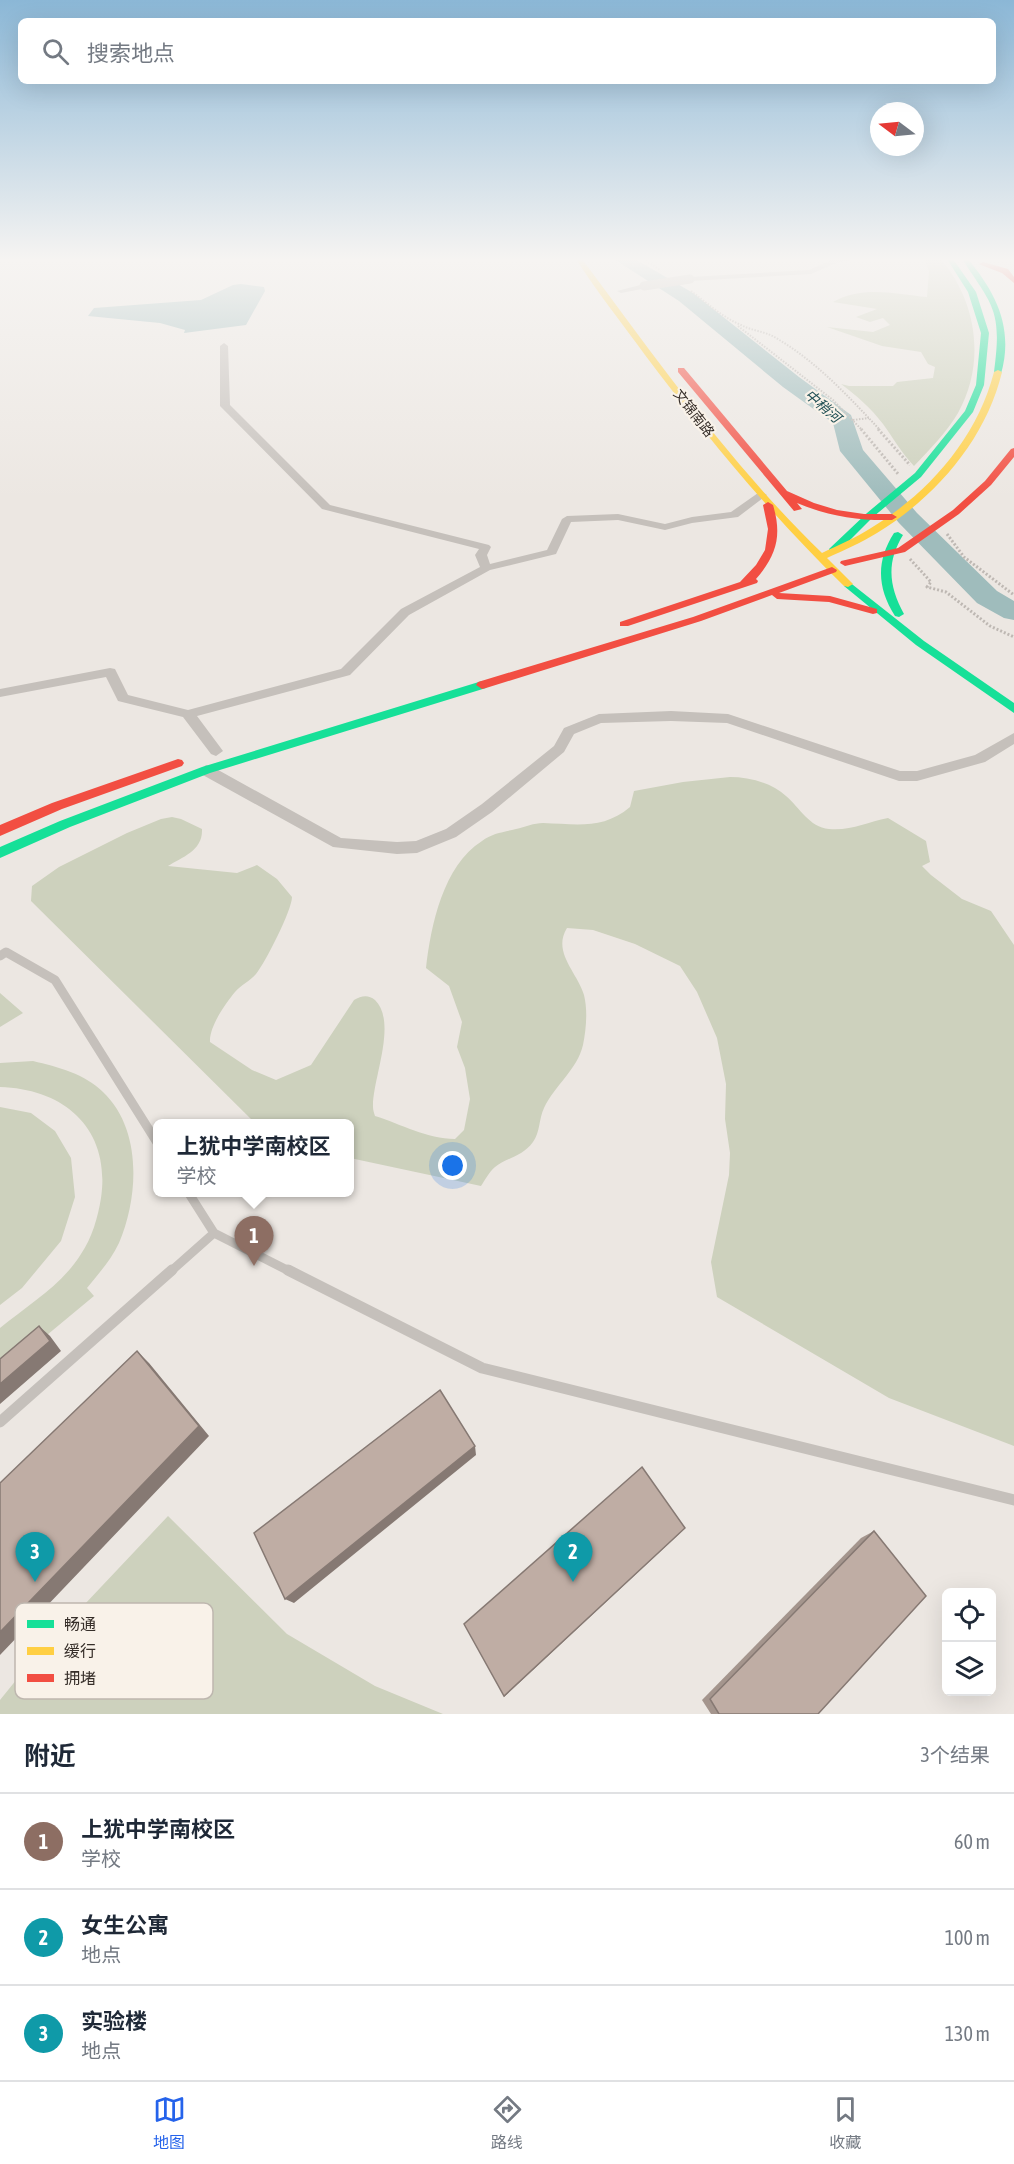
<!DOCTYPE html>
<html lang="zh">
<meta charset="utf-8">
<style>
:root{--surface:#fff;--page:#f6f6f7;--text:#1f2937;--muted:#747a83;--line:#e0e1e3;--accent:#2563eb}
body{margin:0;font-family:"Asap Condensed","Noto Sans SC",sans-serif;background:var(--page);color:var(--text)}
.controls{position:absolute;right:18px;bottom:18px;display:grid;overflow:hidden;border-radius:9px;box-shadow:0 6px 24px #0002}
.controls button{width:54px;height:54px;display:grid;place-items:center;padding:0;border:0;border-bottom:2px solid var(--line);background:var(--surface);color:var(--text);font:30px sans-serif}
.compass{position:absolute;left:870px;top:102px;width:54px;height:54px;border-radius:50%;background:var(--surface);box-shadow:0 6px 24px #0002;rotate:286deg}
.you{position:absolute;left:453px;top:1166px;width:21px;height:21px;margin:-15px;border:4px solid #fff;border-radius:50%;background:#1a73e8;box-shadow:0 0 0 9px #1a73e833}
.badge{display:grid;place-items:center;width:39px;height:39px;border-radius:50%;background:var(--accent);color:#fff;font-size:20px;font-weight:700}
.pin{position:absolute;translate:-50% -50px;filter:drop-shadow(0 2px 3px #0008)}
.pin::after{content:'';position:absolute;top:32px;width:21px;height:18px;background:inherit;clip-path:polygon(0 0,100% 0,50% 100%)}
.popup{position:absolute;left:153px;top:1119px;width:201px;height:78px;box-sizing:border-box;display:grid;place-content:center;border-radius:9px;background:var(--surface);filter:drop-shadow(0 2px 4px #0005);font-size:20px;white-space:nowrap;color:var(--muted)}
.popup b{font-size:22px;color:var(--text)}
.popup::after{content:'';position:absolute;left:50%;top:100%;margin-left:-12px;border:12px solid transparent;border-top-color:var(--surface)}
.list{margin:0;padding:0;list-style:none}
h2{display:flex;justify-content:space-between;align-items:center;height:78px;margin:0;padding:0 24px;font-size:26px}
h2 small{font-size:20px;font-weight:400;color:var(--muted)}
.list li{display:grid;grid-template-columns:39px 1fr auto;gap:18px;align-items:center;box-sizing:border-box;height:96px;padding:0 24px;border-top:2px solid var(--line)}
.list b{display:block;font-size:22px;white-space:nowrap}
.list p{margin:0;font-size:20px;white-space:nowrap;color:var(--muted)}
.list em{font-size:20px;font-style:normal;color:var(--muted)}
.icon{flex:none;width:33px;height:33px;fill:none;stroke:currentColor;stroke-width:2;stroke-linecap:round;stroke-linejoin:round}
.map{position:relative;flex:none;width:1014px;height:1714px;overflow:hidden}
.search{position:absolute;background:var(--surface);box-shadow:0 6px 24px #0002;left:18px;right:18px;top:18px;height:66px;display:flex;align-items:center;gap:15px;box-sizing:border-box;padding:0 21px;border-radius:9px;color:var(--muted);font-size:22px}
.sheet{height:366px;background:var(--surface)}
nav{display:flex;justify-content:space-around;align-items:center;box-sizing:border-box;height:84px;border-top:2px solid var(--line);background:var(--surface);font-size:16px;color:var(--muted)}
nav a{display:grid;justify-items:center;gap:3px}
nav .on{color:var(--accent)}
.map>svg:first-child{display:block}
</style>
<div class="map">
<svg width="1014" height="1714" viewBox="0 0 1014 1714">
<rect width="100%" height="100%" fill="#ece7e2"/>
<path fill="#cdd1bd" d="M924,259h17c36,43 45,104 17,154 -11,19 -29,37 -44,53 -14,-15 -20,-27 -31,-42 -12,-16 -27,-29 -42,-40l8,2h44l4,-4 36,-4 2,-11 -7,-3 -7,-12 -39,-6 -55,-19 46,5 17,-7 -7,-7 -13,4 -14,-5 21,-8 -44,-7c29,-17 63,-8 94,-5l2,-26z
M730,777c19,0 42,6 56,19 14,12 23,31 43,33 22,2 38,-7 59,-11l38,23 4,21 -8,4 9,9 31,24 29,12 23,34v501l-125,-48 -172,-101 -6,-35 18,-87 1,-22 -5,-34 1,-35 -9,-46 -20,-46 -17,-26 -45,-22 -42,-14 -26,-2c-15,24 10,44 17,67 4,16 2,35 -1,50 -6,25 -28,40 -39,63 -5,10 -4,25 -11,34 -11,15 -27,16 -38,25 -6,5 -10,13 -14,19l-131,-28v-34l-95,-1 -224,-222 1,-15 27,-19 68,-34 34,-14 11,-2 9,2 21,10c1,22 -20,28 -34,37l69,7 20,-8 20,14 15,18c0,13 -27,66 -36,77 -6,7 -15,11 -21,18 -10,12 -26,35 -25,50l42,28 24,10 35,-15 43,-65c7,-4 14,-6 21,0 23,23 -3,80 -2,107 0,3 1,6 2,9 26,8 52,23 80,23l9,-9 6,-31 -5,-31 -8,-21 5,-25 -13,-36 -23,-18c5,-43 17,-102 56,-127 10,-8 22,-9 34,-12 9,-2 18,-6 27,-6 33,1 60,7 87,-16l4,-16 49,-9z
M0,993l23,20 -23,14z
M33,1061c25,6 52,13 70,31 39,37 36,104 16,151 -8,17 -20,30 -32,45l7,8 -94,78v-46c28,-23 62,-43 81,-74 11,-16 17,-37 20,-56 10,-68 -35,-109 -101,-111v-24z
M0,1107l31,6 24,18 16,27 4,39 -14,44 -39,47 -22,17z
M168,1516l119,118 88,52 68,28h-443v-14l34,-42z"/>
<path fill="#9fbcbc" d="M241,284l23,3 1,4 -19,34 -62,8 1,-3 -25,-7 -72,-7 6,-8 107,-8 32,-15z"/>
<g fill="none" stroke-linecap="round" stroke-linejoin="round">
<path fill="#9fbcbc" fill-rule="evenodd" d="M614,259h21l58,34 106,84 52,38 12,35 54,63 80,78 17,10v19l-10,-2 -27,-15 -78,-80 -59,-72 -7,-28 -50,-36 -104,-86z"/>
<path stroke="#beb8b3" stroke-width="2" stroke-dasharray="1.5 1.5" stroke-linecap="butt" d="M643,259l17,11
M691,291c16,12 31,26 50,34 11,6 24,6 35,13 40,23 73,59 104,92
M738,326l95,74 29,30
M853,420l16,-2"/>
<path stroke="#beb8b3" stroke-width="3" stroke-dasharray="2 2" stroke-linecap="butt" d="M861,429l38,46
M878,429l32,36
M947,534l17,23 50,38
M910,559l21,23 -4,5 19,5 44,34 24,11"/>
<path stroke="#c5c0bb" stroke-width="9" d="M0,956l6,-4 49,28 103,164
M188,1192l26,41 77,39
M170,1272l44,-39"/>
<path stroke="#c5c0bb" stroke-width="11" d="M288,1270l194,98 532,132
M0,1422l172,-152"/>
<path fill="#c5c0bb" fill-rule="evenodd" d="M833,259h21l-18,4 -25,11 -121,7 -4,-2 4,-2 119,-7z
M644,284h3v4l-26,5 -4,-2z
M224,343l4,3 2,59 100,100 159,40 2,2 -4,8 3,9 57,-14 15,-31 5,-3 51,-2 47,10 27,-7 39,-5 27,-19 4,-1 5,3 -29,22 -46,6 -27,7 -47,-10 -47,2 -15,32 -66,16 -81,45 -59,60 -153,41 26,35 -7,5 -5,-2 -28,-37 -65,-16 -12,-24 -106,20v-8l110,-21 5,1 13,26 60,15 153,-41 60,-60 79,-42 -5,-12 4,-6 -157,-40 -102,-103v-60z
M671,711l57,3 172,57h17l58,-16 39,-22v11l-29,18 -68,19h-18l-172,-58 -56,-2 -70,2 -27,11 -10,18 -72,60 -36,25 -39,16 -20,1 -64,-7 -132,-73 -2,-4 7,-5 5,1 130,72 56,4 19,-1 30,-12 36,-25 72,-58 10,-18 35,-14z"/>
<path fill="#16e098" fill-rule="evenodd" d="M947,259h6l23,33 13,41 -5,52 -11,27 -52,65 -48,40 -36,36h-8v-4l38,-36 48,-40 50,-62 11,-26 5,-52 -13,-41z
M962,259h6c28,34 46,69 33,115l-7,-2c8,-61 0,-65 -32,-113z
M898,532l5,3c-17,28 -14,51 1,79l-5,3 -4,-1c-18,-28 -19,-55 -1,-83z
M848,581l76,60 90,62v10l-98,-68 -72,-59v-4z
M482,681l6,4 -2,3 -276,85 -140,54 -70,31v-11l60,-26 142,-54z"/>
<path fill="#ffcf43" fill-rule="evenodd" d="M576,259h6c75,101 149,206 240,294 16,-8 34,-15 49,-25 58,-35 106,-90 123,-156l4,-2 4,2c-16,67 -66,125 -125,161 -16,10 -33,17 -50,25l26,26 -5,3 -4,-1c-73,-71 -137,-149 -199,-231 -23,-32 -48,-63 -69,-96z"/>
<path fill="#f24e42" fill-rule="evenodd" d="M983,262l25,7 6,8v6l-12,-10 -21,-8 -2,-1z
M678,368h6l103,123 27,12 23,7 27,4h28l5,3 -5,3c-33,1 -64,-4 -95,-17l5,6 -8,2 -116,-139z
M1014,448v9l-23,28 -32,29 -54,38 -60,14 -5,-3 1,-2 57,-13 55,-38 32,-29 26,-32z
M768,502l5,3c9,30 4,50 -17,74l2,2 -1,2 -129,43h-8v-4l120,-40 16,-17 9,-15 3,-21 -5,-24z
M832,567l5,3 -1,2 -57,21 51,3 47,13v4l-4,1 -44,-12 -52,-3 -5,-4 -71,26 -215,67 -4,1 -6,-4 2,-3 215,-65z
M178,759l4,1 2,3 -2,3 -120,43 -62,27v-11l52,-22z"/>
<path stroke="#c5c0bb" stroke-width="9" d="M644,286l46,-7"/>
</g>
<path fill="#a4958d" d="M874,1531l-56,183h-107l-9,-14 159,-162z"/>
<path fill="#867973" d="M39,1326l11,10 11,15 -61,53v-20z
M137,1351l12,12 60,73 -209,219v-23z
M475,1446l1,9 -182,148 -9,-4z
M685,1528l-7,7 -174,162v-1z"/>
<path fill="#bfada4" stroke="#867973" stroke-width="1.5" d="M39,1326l11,15 -50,43v-25z
M137,1351l62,75 -199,206v-149z
M440,1390l35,56 -190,153 -31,-66z
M642,1467l43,61 -181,168 -40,-72z
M874,1531l52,65 -108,118h-99l-9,-15z"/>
<linearGradient id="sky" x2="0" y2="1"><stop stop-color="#8bb7d6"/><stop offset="0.52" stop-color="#f6f4f2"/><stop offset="1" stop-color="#f6f4f2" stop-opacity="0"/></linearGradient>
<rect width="1014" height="499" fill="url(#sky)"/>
<g text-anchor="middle" stroke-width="4.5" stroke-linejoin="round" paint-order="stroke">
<g font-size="14" font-style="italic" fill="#215055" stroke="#f9f2e9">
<text transform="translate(823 406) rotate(41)" y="5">中稍河</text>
</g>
<g font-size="14" fill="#362e29" stroke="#f9f2e9">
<text transform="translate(694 413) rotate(52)" y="5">文锦南路</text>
</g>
</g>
<rect x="15" y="1603" width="198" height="96" rx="9" fill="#f9f2e9" stroke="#beb7af" stroke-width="1.5"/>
<rect x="27" y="1620" width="27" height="8" fill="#16e098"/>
<rect x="27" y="1647" width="27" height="8" fill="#ffcf43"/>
<rect x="27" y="1674" width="27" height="8" fill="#f24e42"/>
<g font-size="16" fill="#362e29">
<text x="64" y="1630">畅通</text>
<text x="64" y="1657">缓行</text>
<text x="64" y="1684">拥堵</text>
</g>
</svg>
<div class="controls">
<button><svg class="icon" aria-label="locate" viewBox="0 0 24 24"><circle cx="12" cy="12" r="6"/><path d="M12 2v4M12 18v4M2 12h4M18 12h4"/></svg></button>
<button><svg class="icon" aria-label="layers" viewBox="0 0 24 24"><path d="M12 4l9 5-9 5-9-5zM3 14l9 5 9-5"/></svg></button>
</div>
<svg class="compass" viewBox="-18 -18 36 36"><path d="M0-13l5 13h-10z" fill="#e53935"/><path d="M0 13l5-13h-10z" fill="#747a83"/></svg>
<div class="you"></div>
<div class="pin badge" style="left:254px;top:1266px;background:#8d6e63">1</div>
<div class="popup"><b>上犹中学南校区</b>学校</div>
<div class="pin badge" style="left:573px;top:1582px;background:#0f9aa8">2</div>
<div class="pin badge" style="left:35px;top:1582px;background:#0f9aa8">3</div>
<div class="search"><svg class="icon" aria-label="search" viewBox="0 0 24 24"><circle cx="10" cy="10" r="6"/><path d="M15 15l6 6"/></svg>搜索地点</div>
</div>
<section class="sheet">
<h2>附近<small>3个结果</small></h2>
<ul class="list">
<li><span class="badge" style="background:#8d6e63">1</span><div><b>上犹中学南校区</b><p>学校</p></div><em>60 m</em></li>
<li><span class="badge" style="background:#0f9aa8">2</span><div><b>女生公寓</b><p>地点</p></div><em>100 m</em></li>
<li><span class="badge" style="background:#0f9aa8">3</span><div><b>实验楼</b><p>地点</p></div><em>130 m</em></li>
</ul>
</section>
<nav>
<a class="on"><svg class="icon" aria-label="map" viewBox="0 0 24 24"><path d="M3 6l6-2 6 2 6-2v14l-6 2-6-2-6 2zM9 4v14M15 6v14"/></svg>地图</a>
<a><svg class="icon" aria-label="directions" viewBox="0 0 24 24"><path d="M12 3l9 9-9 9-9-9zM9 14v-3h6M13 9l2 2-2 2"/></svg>路线</a>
<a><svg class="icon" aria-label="saved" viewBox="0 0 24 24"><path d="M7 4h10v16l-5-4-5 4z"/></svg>收藏</a>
</nav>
